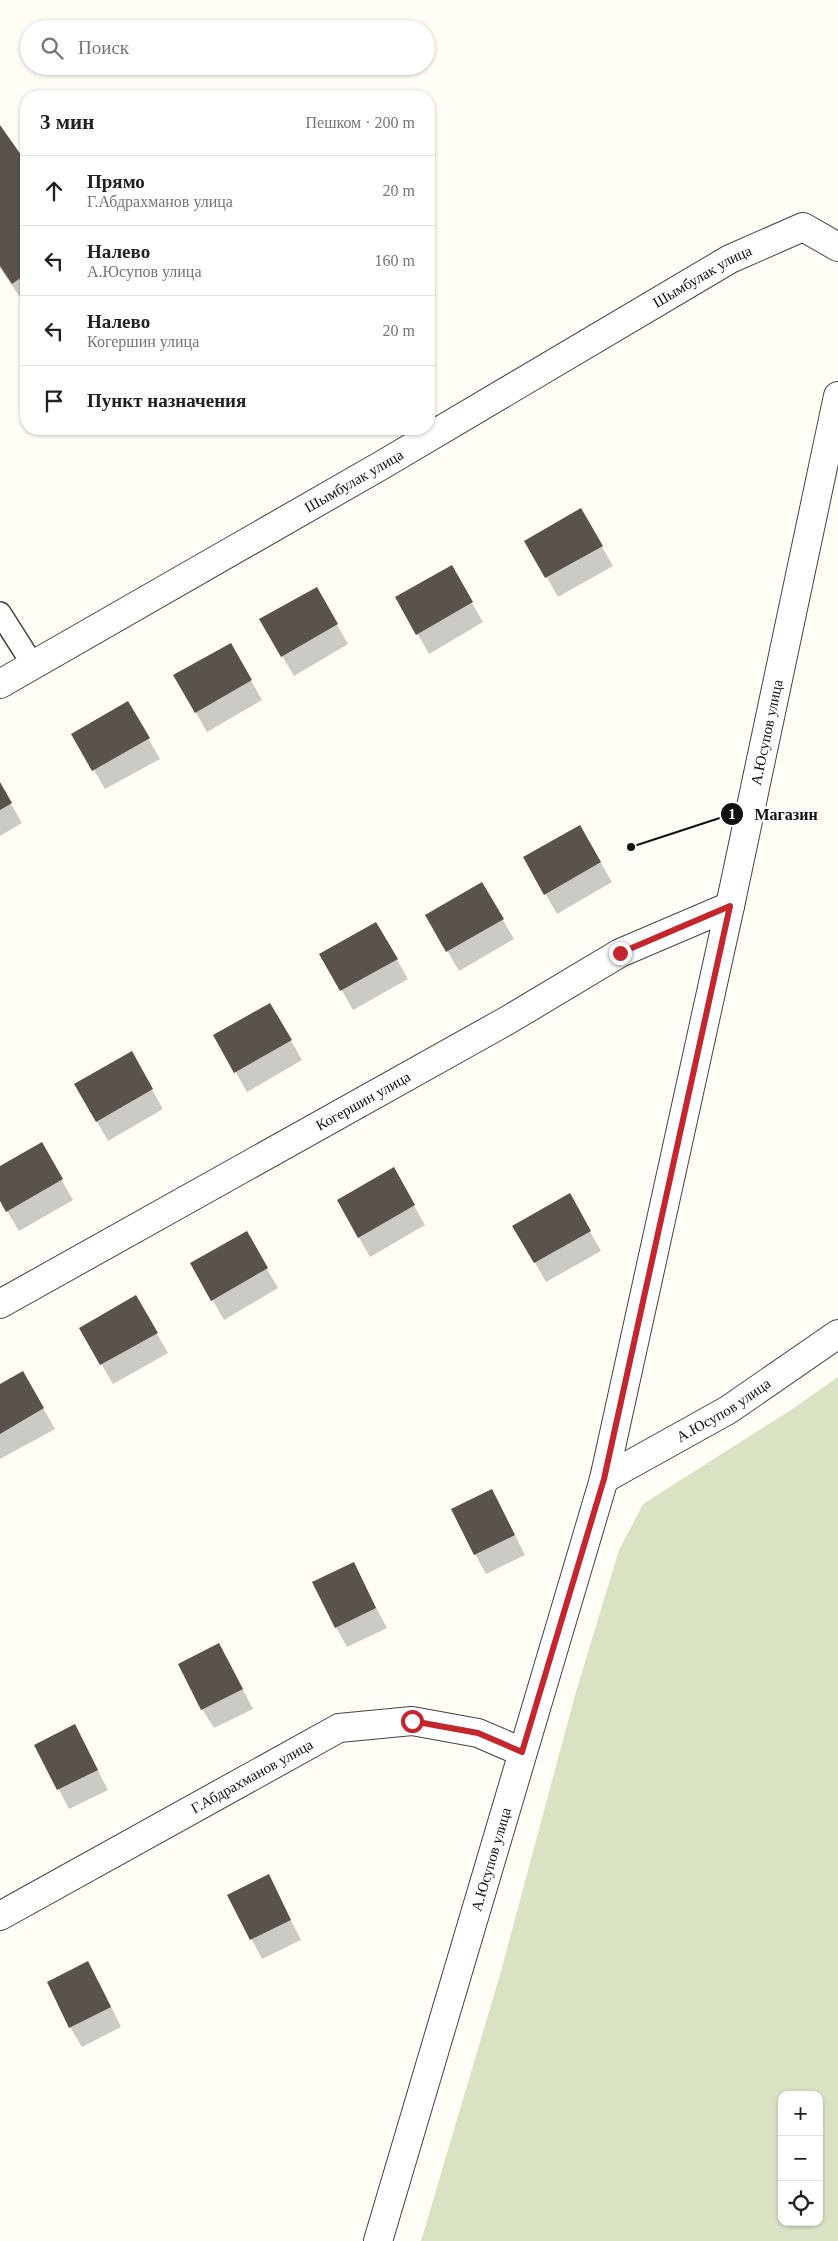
<!DOCTYPE html>
<html lang="ru">
<meta charset="utf-8">
<style>
:root{--surface:#fff;--page:#f6f6f6;--text:#202124;--muted:#757577;--line:#e0e0e0}
body{margin:0;font-family:Georgia,serif;background:var(--page);color:var(--text)}
.controls{position:absolute;right:15px;bottom:15px;display:grid;overflow:hidden;border-radius:10px;box-shadow:0 1px 4px #0004}
.controls button{width:45px;height:45px;display:grid;place-items:center;padding:0;border:0;border-bottom:1px solid var(--line);background:var(--surface);color:var(--text);font:25px sans-serif}
.stop{position:absolute;width:15px;height:15px;margin:-11px;border:4px solid #c4262e;border-radius:50%;background:#fff}
.stop.end{background:#c4262e;border-color:#fff;box-shadow:0 1px 5px #0008}
.list{margin:0;padding:0;list-style:none}
h2{display:flex;justify-content:space-between;align-items:center;height:65px;margin:0;padding:0 20px;font-size:21px}
h2 small{font-size:16px;font-weight:400;color:var(--muted)}
.list li{display:grid;grid-template-columns:32px 1fr auto;gap:15px;align-items:center;box-sizing:border-box;height:70px;padding:0 20px;border-top:1px solid var(--line)}
.list b{display:block;font-size:19px;white-space:nowrap}
.list p{margin:0;font-size:16px;white-space:nowrap;color:var(--muted)}
.list em{font-size:16px;font-style:normal;color:var(--muted)}
.icon{flex:none;width:28px;height:28px;fill:none;stroke:currentColor;stroke-width:2;stroke-linecap:round;stroke-linejoin:round}
.map{position:relative;flex:none;width:838px;height:2241px;overflow:hidden}
.search{position:absolute;background:var(--surface);box-shadow:0 1px 4px #0004;left:20px;top:20px;width:415px;height:55px;display:flex;align-items:center;gap:12px;box-sizing:border-box;padding:0 18px;border-radius:28px;color:var(--muted);font-size:19px}
.panel{position:absolute;background:var(--surface);box-shadow:0 1px 4px #0004;left:20px;top:90px;width:415px;height:345px;border-radius:20px}
.map>svg:first-child{display:block}
</style>
<div class="map">
<svg width="838" height="2241" viewBox="0 0 838 2241">
<rect width="100%" height="100%" fill="#fffdf5"/>
<path fill="#d9e3c4" fill-rule="evenodd" d="M838,1377v864h-417l80,-270 74,-276 44,-145 24,-46 151,-96zM782,2095h37v127h-37z"/>
<path fill="#0003" d="M0,127l26,37v137l-2,2 -24,-35z
M581,510l32,56 -55,31 -32,-56z
M451,567l32,55 -54,32 -32,-56z
M316,589l32,55 -54,32 -33,-56z
M230,644l32,56 -55,32 -32,-56z
M128,703l32,56 -55,30 -32,-55z
M0,785l22,38 -22,13z
M580,827l32,55 -55,32 -32,-56z
M482,884l32,55 -55,32 -32,-56z
M376,923l32,56 -55,31 -32,-56z
M270,1004l32,56 -55,32 -32,-56z
M131,1053l32,56 -55,32 -32,-56z
M41,1144l32,56 -54,31 -19,-32v-32z
M393,1169l32,56 -55,32 -32,-56z
M569,1195l32,56 -55,31 -32,-56z
M246,1233l32,55 -54,32 -32,-56z
M136,1297l32,56 -55,31 -32,-55z
M23,1373l32,56 -55,30v-73z
M492,1490l33,65 -39,19 -11,-20z
M353,1564l34,64 -40,19 -11,-20z
M230,1665l23,44 -39,19 -12,-19z
M75,1726l33,64 -39,19 -33,-64z
M268,1876l33,64 -39,19 -33,-64z
M99,1982l22,45 -39,20 -12,-20z"/>
<path fill="#5a524d" d="M0,125l26,37v112l-14,10 -12,-18z
M581,508l22,38 -58,32 -21,-37z
M452,565l21,37 -57,33 -21,-38z
M317,587l21,37 -57,33 -22,-38z
M231,643l21,37 -57,33 -22,-38z
M128,701l22,37 -58,33 -21,-37z
M0,782l12,21 -12,7z
M580,825l21,37 -57,33 -21,-38z
M482,882l22,37 -58,33 -21,-37z
M376,922l22,37 -58,32 -21,-37z
M270,1003l22,37 -58,33 -21,-38z
M132,1051l21,38 -57,33 -22,-38z
M42,1142l21,37 -57,33 -6,-11v-35z
M394,1167l21,38 -57,33 -21,-38z
M570,1193l21,38 -57,32 -22,-37z
M247,1231l21,37 -57,33 -21,-38z
M136,1295l22,38 -58,32 -21,-37z
M23,1371l21,37 -44,26v-50z
M492,1489l23,46 -41,20 -23,-46z
M354,1562l22,46 -41,20 -23,-46z
M219,1643l24,46 -42,21 -23,-46z
M75,1724l23,46 -41,20 -23,-45z
M269,1874l22,46 -41,20 -23,-45z
M88,1961l23,46 -42,21 -22,-46z"/>
<g fill="none" stroke-linecap="round" stroke-linejoin="round">
<g stroke="#444" stroke-width="24">
<path id="lane" d="M0,613l33,52"/>
</g>
<g stroke="#444" stroke-width="30">
<g id="street">
<path id="s1" d="M0,684l382,-219 348,-206 73,-32 35,20"/>
<path id="s2" d="M0,1304l508,-284 112,-67 110,-47"/>
<path id="s3" d="M604,1479l124,-69 110,-76"/>
<path id="s4" d="M0,1916l339,-188 73,-7 66,12 44,19"/>
<path id="s5" d="M378,2241l226,-762 126,-573 108,-510"/>
</g>
</g>
<use href="#lane" stroke="#fff" stroke-width="21"/>
<use href="#street" stroke="#fff" stroke-width="28"/>
</g>
<g fill="none" stroke-linecap="round" stroke-linejoin="round">
<path stroke="#c4262e" stroke-width="6" d="M412,1721l66,12 44,19 82,-273 126,-573 -110,47"/>
</g>
<g text-anchor="middle" stroke-width="5" stroke-linejoin="round" paint-order="stroke">
<g font-size="15" fill="#111" stroke="#fff">
<text dy="5" stroke="none"><textPath href="#s1" startOffset="812">Шымбулак улица</textPath></text>
<text dy="5" stroke="none"><textPath href="#s1" startOffset="408">Шымбулак улица</textPath></text>
<text dy="5" stroke="none"><textPath href="#s5" startOffset="1559">А.Юсупов улица</textPath></text>
<text dy="5" stroke="none"><textPath href="#s2" startOffset="416">Когершин улица</textPath></text>
<text dy="5" stroke="none"><textPath href="#s3" startOffset="138">А.Юсупов улица</textPath></text>
<text dy="5" stroke="none"><textPath href="#s4" startOffset="288">Г.Абдрахманов улица</textPath></text>
<text dy="5" stroke="none"><textPath href="#s5" startOffset="398">А.Юсупов улица</textPath></text>
</g>
</g>
<path fill="none" stroke="#111" stroke-width="2" d="M631 847L732 814"/>
<g fill="#111" stroke="#fff" stroke-width="2">
<circle cx="631" cy="847" r="5"/>
<circle cx="732" cy="814" r="12"/>
</g>
<g font-size="15" text-anchor="middle" font-weight="bold" fill="#fff">
<text x="732" y="819">1</text>
</g>
<g font-size="16" text-anchor="middle" font-weight="bold" fill="#111" stroke="#fff" stroke-width="5" stroke-linejoin="round" paint-order="stroke">
<text x="786" y="820">Магазин</text>
</g>
</svg>
<div class="controls">
<button>+</button>
<button>−</button>
<button><svg class="icon" aria-label="locate" viewBox="0 0 24 24"><circle cx="12" cy="12" r="6"/><path d="M12 2v4M12 18v4M2 12h4M18 12h4"/></svg></button>
</div>
<div class="stop" style="left:412px;top:1721px"></div>
<div class="stop end" style="left:620px;top:953px"></div>
<div class="search"><svg class="icon" aria-label="search" viewBox="0 0 24 24"><circle cx="10" cy="10" r="6"/><path d="M15 15l6 6"/></svg>Поиск</div>
<section class="panel">
<h2>3 мин<small>Пешком · 200 m</small></h2>
<ul class="list">
<li><svg class="icon" aria-label="ahead" viewBox="0 0 24 24"><path d="M12 20V5M6 11l6-6 6 6"/></svg><div><b>Прямо</b><p>Г.Абдрахманов улица</p></div><em>20 m</em></li>
<li><svg class="icon" aria-label="left" viewBox="0 0 24 24"><path d="M17 20v-9H6M10 6l-5 5 5 5"/></svg><div><b>Налево</b><p>А.Юсупов улица</p></div><em>160 m</em></li>
<li><svg class="icon" aria-label="left" viewBox="0 0 24 24"><path d="M17 20v-9H6M10 6l-5 5 5 5"/></svg><div><b>Налево</b><p>Когершин улица</p></div><em>20 m</em></li>
<li><svg class="icon" aria-label="arrive" viewBox="0 0 24 24"><path d="M6 21V4h12l-3 4 3 4H6"/></svg><div><b>Пункт назначения</b></div></li>
</ul>
</section>
</div>
